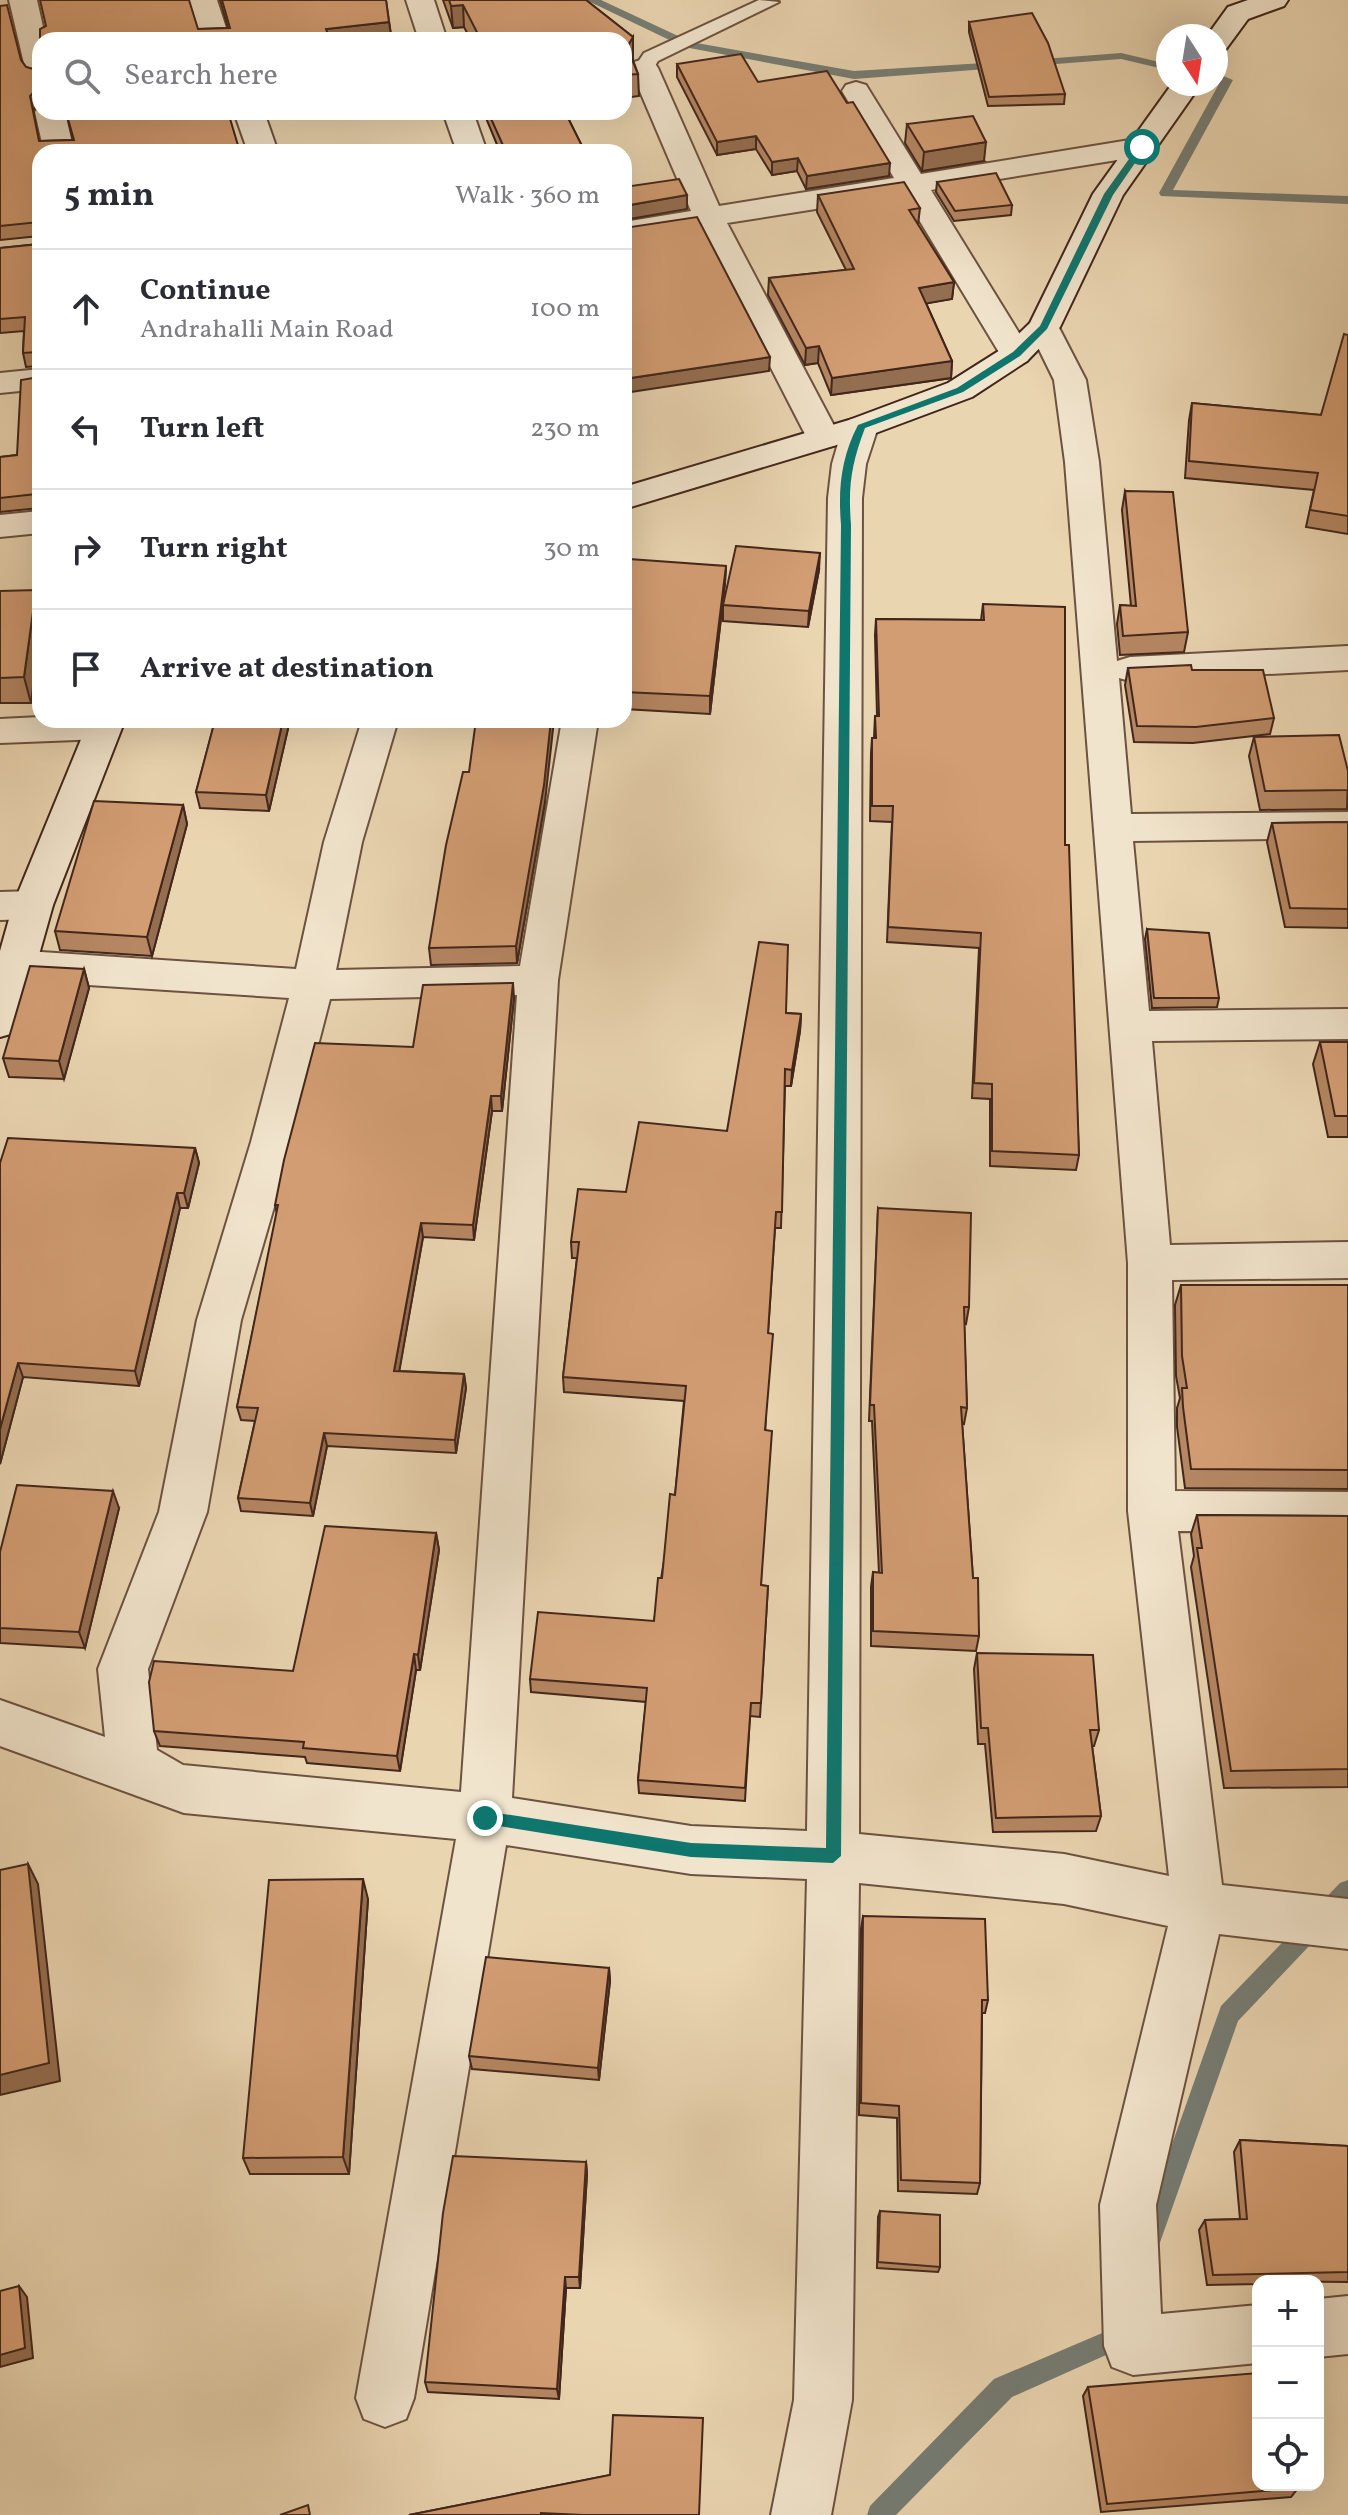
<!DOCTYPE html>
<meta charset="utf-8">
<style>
:root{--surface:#fff;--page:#f2f2f3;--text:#2b2b33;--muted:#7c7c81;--line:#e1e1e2}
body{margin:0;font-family:Vollkorn,serif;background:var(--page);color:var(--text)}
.controls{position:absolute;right:24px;bottom:24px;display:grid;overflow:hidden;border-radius:16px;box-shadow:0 8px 32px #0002}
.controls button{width:72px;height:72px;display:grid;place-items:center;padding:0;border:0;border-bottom:2px solid var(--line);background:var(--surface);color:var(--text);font:40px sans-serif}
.compass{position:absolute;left:1156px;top:24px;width:72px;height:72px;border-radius:50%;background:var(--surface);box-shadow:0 8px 32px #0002;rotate:168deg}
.stop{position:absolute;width:24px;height:24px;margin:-18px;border:6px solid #0f766e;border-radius:50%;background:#fff}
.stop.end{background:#0f766e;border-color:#fff;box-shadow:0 2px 8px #0008}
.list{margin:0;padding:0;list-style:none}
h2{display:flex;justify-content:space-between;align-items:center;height:104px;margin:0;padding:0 32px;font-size:34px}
h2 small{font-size:26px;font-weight:400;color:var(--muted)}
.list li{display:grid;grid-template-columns:52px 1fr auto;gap:24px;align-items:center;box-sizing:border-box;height:120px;padding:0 32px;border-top:2px solid var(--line)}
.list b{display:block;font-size:30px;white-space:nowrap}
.list p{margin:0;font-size:26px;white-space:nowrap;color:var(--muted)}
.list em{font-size:26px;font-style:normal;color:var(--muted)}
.icon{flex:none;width:44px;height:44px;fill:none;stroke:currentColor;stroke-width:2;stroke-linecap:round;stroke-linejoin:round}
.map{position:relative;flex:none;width:1348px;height:2515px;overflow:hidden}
.search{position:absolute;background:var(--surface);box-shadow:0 8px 32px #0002;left:32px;top:32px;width:600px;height:88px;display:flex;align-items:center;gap:20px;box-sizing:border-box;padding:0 28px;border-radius:24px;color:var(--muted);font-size:30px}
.panel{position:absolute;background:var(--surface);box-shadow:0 8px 32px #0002;left:32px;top:144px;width:600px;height:584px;border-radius:24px}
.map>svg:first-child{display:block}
</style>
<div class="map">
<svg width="1348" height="2515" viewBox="0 0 1348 2515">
<rect width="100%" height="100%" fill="#ead5b1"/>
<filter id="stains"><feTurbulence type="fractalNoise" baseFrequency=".0025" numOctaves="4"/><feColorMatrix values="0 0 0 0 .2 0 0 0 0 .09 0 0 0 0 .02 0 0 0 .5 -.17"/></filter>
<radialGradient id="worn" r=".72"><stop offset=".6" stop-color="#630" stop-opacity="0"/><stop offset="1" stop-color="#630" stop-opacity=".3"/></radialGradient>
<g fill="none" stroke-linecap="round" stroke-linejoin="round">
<path fill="#767e76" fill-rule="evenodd" d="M586,0h15l90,42 163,29 146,-9 6,3 -6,3 -146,11 -170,-32z
M1121,53l47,11v6l-47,-11 -91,7 -6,-3 6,-3z
M1216,73l17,7 -60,110 175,6v8l-187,-8 -2,-3 61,-111 -4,-1z
M1348,1880v25l-110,116 -81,230 -8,4 -8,-4 -4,-8 84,-237 119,-123z
M1119,2319l8,4 4,8 -7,16 -112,50 -116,118h-29l3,-9 124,-127 113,-48 4,-8z"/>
<g stroke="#6c5240" stroke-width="4">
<path id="lane" d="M759,0l20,2 -121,59 -7,11 -7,2 -10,-6 10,-15z"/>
</g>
<g stroke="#6c5240" stroke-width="4">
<path id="street" d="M9,0h28l9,40h-6v41l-10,-3 -4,-6z
M189,0h28l13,40h-28z
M406,0h28l13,40h-28z
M644,59l10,3 4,6 61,138 175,-28 -52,-87 4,-6 10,-3 10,3 55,89 221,-36 10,3 5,6 -5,6 -10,3 -211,34 101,164 -5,7 -11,3 -11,-3 -5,-7 -96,-159 -177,28 113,214 9,-17 12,-3 12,3 5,7 -12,37 -4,34 -3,1336 205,20 105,22 -41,-365v-248l-63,-801 -11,-82 -26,-53 5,-7 11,-3 11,3 31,60 13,82 18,199 13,-4 218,-11v24l-218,11 -11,-3 12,136 217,-2v26l-215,3 16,170 199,-2v30l-196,2 18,204 178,-3v36l-176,2 3,211 173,1v40l-170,-1 44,354 126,14v50l-129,-15 -63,271 5,109 97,-9v58l-125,12 -21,-8 -8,-21 -4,-141 68,-279 -104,-22 -205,-21 -7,517 -21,115h-60l23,-115 13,-521 -116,-5 -185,-29 -92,553 -8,21 -21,8 -21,-8 -8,-21 100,-559 -272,-26 -184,-67v-46l105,37 -7,-68 61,-157 38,-192 54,-178 38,-144 -263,-17 -14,-5 -6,-10 6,-10 14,-5 270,18 28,-127 38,-122h36l-36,122 -26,128 184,-4 42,-246h36l-40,260 -46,818 179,28 116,5 21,-1333 4,-34 7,-24 -3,5 -12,3 -12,-3 -5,-7 -108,-210 -75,12v-18l67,-11 -61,-143 4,-6zM517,995l-56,797 -278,-27 -26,-15 -9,-81 59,-157 34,-192 52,-178 37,-143z
M40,106v6h25l9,40h-30l-9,-40z
M234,112h30l14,40h-30z
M443,112h30l14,40h-30z
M40,369v20l-40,4v-20z
M40,511v22l-40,4v-22z
M40,717v3h76l5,7 -6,9 -13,3 -102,4v-24z
M33,891l14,4 6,10 -6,10 -14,4 -33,1v-28z
M1348,2296v58l-30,3v-58z"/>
</g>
<g stroke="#42261b" stroke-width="4">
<path id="secondary" d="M1248,0h40l-4,6 -36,13 -22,30 -10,2v-15h-9l21,-29z
M1172,84h29l-78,111 -63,132 -33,34 -55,36 -99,37 -249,75v-22l225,-67 99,-37 57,-36 25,-24 63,-129z
M89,720h36l-72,185 -33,117 -6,11 -14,4v-86l13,-46z"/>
</g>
<use href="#lane" fill="#f1e4cc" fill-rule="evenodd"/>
<use href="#street" fill="#f1e4cc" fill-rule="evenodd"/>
<use href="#secondary" fill="#f1e4cc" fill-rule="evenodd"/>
</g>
<path fill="#b58763" stroke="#42261b" stroke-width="2" d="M220,0h166l5,35 -193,-6 30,-1z
M443,0h143l47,37v23l5,14 1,22 -15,2v-58h-153l-7,-13 -11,1z
M0,6l21,54 5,7 10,3 4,-2v35l-7,7 6,31 34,-1 -7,-28h162l-188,40v388l-2,-7 1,-25 -39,4v-55l17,-2 22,-78v-11l-13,1 -3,-14 1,-22 -24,2v-85l39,-4v-8l-39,4z
M969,22l96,72 -1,10 -76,2 -19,-74z
M677,64l81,18 131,94 -83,13 -9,-18 -25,4 -16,-26 -39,6 -40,-78z
M485,112h80l20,40h-85l-14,-34z
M907,124l77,37 -62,10 -17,-28z
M937,182l75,23 -1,10 -57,6 -18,-29z
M818,195l102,13 -2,17 36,57 -2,17 -26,4 26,58 -1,17 -120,17 -13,-32 -13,2 -37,-70 1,-17 77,-8 -29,-58z
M1348,335v199l-42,-7 8,-37 -129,-12 4,-58 3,-17 129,12z
M1125,491l63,141 -4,20 -64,3 -3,-31 3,-19 11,1 -9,-96z
M624,565l102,1 -1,17 -15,131 -86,-5z
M819,570l-11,57 -85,-6v-16z
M0,591l40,16v24l-9,72h-31z
M983,604l82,241 14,310 -3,15 -86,-4v-67l-18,-1 7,-150 -92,-6 5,-120 -22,-1 1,-68 1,-15h2l1,-22h2l-2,-81 1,-16 105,1z
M1128,668l64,2 82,48 -4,16 -77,9 -59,-1 -9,-57z
M199,720h91l-21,91 -69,-3 -4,-16 19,-71z
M1254,737l94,34 -1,38 -87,1 -11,-54z
M545,802l-28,161 -86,2 -2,-17z
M183,805l4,19 -35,132 -92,-6 -5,-19z
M1348,822v106l-63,-1 -18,-85 5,-19z
M1147,929l72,69 -2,9 -65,1 -7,-69z
M84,969l5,19 -25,91 -55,-2 -6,-19z
M514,998l-12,113h-10l-18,129 -51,-3 -24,134 65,3 2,14 -10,65 -129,-7 -14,70 -72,-5 -3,-13 17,-77 -14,-1 -4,-13 40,-193 -2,-9 138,-158z
M786,1013l15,1 -1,17 -9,55h-6l-4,142h-6l-7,105 -7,252 7,1 -8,131 -10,-1 -5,85 -106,-8 -1,-13 8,-78 -115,-10 -1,-13 124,-58 21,-126 9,-94 -120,-9 -1,-15 14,-119h-5l-1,-16 55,-50 101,-61z
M1320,1042h28v95h-20l-15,-73z
M195,1148l4,15 -11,45h-8l-41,178 -116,-9 -23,87v-301z
M878,1208l91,99 -3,17 -2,-1 3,85 -3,16 -2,-1 11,155 6,58 -3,15 -105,-5v-59l2,-15 6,1 -7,-152h-3z
M1181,1285h167v204l-163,-1 -8,-61v-19l3,-10 -4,-22 -1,-71z
M119,1508l-34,140 -85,-5v-91z
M1197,1515l151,1v271l-124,1 -33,-221 3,-11 -3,-22z
M436,1533l3,17 -19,120h-4l-16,101 -93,-8 -2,-6 -145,-11 -6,-15 139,-60z
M977,1653l122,77 -5,16h-2l9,70 -5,15 -103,1 -8,-88h-7l-4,-75z
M368,1899l-19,275h-99l-7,-16z
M863,1916l125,84 -3,13h-3l-2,170 -3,11 -79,-3 -1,-73 -38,-3 2,-186z
M609,1968l1,13 -11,99 -127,-11 -3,-13z
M1240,2140l108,6v136l-90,-1v3l-51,1 -8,-55 6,-10 35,-1 -6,-67z
M586,2162l1,12 -7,114h-14l-7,111 -131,-7 -3,-10z
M880,2211l60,56 -2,5 -61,-4 1,-51z
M1088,2387l210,101 -7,9 -190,15 -18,-116z
M610,2475l89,40h-290z"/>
<path fill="#946e50" stroke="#42261b" stroke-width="2" d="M463,5l1,22 -11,1 -2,-22z
M389,22l2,13 -45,5h-18l-2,-11z
M633,37v22l-6,10v-22z
M37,89l3,14 -7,7 -3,-14z
M756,136v13l-39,6v-13z
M986,142l-2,19 -62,10 2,-19z
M798,158l-1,13 -25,4v-13z
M890,163l-1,13 -83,13 1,-13z
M687,195v14l-63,11v-14z
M954,282l-2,17 -34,6 1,-17z
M819,346l-1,17 -13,2 1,-17z
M770,357l-1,14 -145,22v-14z
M952,361l-1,17 -120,17 1,-17z
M820,553l-1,17 -11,57 1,-16z
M726,566l-1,17 -15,131v-18z
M36,590l4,17v24l-9,72 -7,-26z
M283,720h7l-21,91 -3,-16z
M551,720h3l-9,82 -28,161 -1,-17z
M183,805l4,19 -35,132 -5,-19z
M84,969l5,19 -25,91 -5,-18z
M513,983l1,15 -12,113 -1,-15z
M801,1014l-1,17 -9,55 1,-16z
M491,1096l1,15 -18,129 -1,-15z
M195,1148l4,15 -11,45 -4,-15z
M177,1193l3,15 -41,178 -4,-15z
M421,1223l2,14 -26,147 -3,-13z
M18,1363l5,14 -23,87v-35z
M464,1374l2,14 -10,65 -1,-13z
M324,1433l3,13 -14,70 -3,-13z
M113,1491l6,17 -34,140 -6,-16z
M436,1533l3,17 -19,120 -2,-15z
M414,1654l2,16 -16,101 -3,-15z
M28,1864l10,20 22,197 -60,14v-20z
M363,1879l5,20 -19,275 -6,-17z
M609,1968l1,13 -11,99 -1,-12z
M586,2162l1,12 -7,114 -1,-11z
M565,2277l1,11 -7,111 -2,-10z
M19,2286l8,11 6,61 -33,9v-12z"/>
<path fill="#d39d73" stroke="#42261b" stroke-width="2" d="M40,0h149l9,29 32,-1 -8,-28h164l3,22 -63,7 4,11h-290v-11l6,-3z
M449,0h137l47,37 -6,10 11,27 -14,1v-35h-143l-18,-35 -12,1z
M7,5l14,55 5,7 10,3 4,-2v27l-3,-6 -7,7 9,45 35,-1 -8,-28h162l12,40h-200v380l-2,1 2,-36 -4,-3 -36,4v-41l17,-2 4,-75 18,-3 1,-22 -3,-3 -14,1 2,-36 -25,2v-71l39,-4v-22l-39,4v-220z
M1032,13l16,30 17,51 -76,3 -20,-75z
M741,54l17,28 69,-11 20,32 6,-1 37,61 -83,13 -9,-18 -26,4 -16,-26 -39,6 -40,-78z
M488,112h77l20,40h-79z
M973,116l13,26 -62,10 -17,-28z
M996,173l16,32 -57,6 -18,-29z
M679,179l8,16 -63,11v-19z
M904,182l16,26 -11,2 45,72 -35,6 33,73 -120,17 -13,-32 -13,2 -37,-70 85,-9 -36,-74z
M697,217l73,140 -146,22v-151z
M1344,334l4,1v181l-38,-6 8,-37 -129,-12 3,-58 129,12z
M1125,491l48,1 15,140 -65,4 -3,-31 16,1z
M736,546l84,7 -11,58 -86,-6z
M629,559l97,7 -16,130 -86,-4v-127h4z
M36,590l-12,87 -24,1v-87z
M983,604l82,3v238h4l10,310 -87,-4v-67l-18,-1 7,-150 -93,-6 5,-121h-21v-68h4l-1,-22h4l-3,-97 108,1z
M1191,665l1,5h71l11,48 -78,9 -59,-1 -9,-58z
M215,720h68l-17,75 -70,-3z
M476,720h75l-7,65 -28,161 -87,2 17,-103 17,-73h6z
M1339,735l9,36v19l-83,1 -11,-54z
M94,801l89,4 -36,132 -92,-6z
M1348,822v87l-58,-1 -18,-85z
M1147,929l62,4 10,65h-65z
M759,942l29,3 -2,68 15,1 -9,56 -7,-1 -3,143h-6l-8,121 5,1 -8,96 7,1 -11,154 7,1 -7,117h-10l-6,85 -107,-8 9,-92 -117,-9 8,-67 116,9 4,-43h4l8,-84 5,1 11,-109 -123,-9 16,-135h-8l7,-53 48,3 13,-70 88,9z
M30,966l54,3 -25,92 -56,-3z
M513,983l-12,113h-10l-18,129 -52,-2 -27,148 70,3 -9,66 -131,-7 -14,70 -72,-5 20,-90 -21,-1 41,-202h-3l9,-45 31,-117 98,4 10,-62z
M1320,1042h28v74h-13z
M8,1138l187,10 -11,45h-7l-42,178 -117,-8 -18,66v-266z
M878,1208l93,5 -2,94h-5l3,101 -6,-1 12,171h5l1,58 -106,-5v-59l9,1 -8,-168h-4z
M1181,1285h167v185l-157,-1 -8,-62 -1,-19h5l-5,-32z
M17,1485l96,6 -34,141 -79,-4v-76z
M1197,1515l151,1v253l-117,2 -34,-223h5z
M325,1526l111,7 -18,122 -4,-1 -17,102 -94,-8 1,-6 -150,-11 -5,-49 5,-21 139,10z
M977,1653l116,2 6,75h-9l11,86 -105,2 -8,-90h-7z
M28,1864l21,199 -49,12v-205z
M363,1879l-20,278 -100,1 26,-278z
M863,1916l122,3 3,81h-6l-2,183 -79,-3 -2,-74 -38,-3z
M486,1957l123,11 -11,100 -129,-12z
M1240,2140l108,6v126l-135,3 -8,-55 42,-1z
M453,2156l133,6 -7,115h-14l-8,112 -132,-7 18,-169z
M880,2211l60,4v52l-62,-5z
M19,2286l6,62 -25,7v-64z
M1258,2373v112h40v3l-191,16 -19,-117z
M613,2415l90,3 -4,97h-116l-42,-2v2h-132l201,-40z
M308,2505l2,10h-30z"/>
<path fill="#0f766e" d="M1139,145l7,2 -33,48 -66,134 -27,27 -57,36 -98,36c-14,37 -17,58 -14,97l-10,1331 -8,7 -142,-6 -211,-34 -3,-5 8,-7 206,32 135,5 15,-1323c-3,-37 0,-67 17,-100l99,-37 56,-36 27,-26 64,-132z"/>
<rect width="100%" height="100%" filter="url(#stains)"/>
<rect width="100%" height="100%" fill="url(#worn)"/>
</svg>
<div class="controls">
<button>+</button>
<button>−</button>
<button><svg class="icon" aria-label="locate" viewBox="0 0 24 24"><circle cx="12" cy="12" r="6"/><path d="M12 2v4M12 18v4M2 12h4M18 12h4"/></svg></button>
</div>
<svg class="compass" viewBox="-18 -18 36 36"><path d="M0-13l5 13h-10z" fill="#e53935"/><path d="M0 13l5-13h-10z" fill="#7c7c81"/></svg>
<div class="stop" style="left:1142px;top:147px"></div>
<div class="stop end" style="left:485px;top:1818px"></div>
<div class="search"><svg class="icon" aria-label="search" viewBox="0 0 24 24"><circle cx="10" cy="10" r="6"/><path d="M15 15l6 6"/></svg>Search here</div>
<section class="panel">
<h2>5 min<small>Walk · 360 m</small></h2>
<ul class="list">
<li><svg class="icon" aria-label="ahead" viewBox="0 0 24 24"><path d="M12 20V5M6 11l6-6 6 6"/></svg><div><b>Continue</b><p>Andrahalli Main Road</p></div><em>100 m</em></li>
<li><svg class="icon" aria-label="left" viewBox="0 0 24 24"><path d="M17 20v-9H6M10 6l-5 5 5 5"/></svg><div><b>Turn left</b></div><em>230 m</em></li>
<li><svg class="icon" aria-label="right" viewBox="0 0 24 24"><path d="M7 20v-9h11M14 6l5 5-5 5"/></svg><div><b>Turn right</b></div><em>30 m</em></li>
<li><svg class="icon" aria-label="arrive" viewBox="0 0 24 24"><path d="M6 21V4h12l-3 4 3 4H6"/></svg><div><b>Arrive at destination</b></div></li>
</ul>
</section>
</div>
